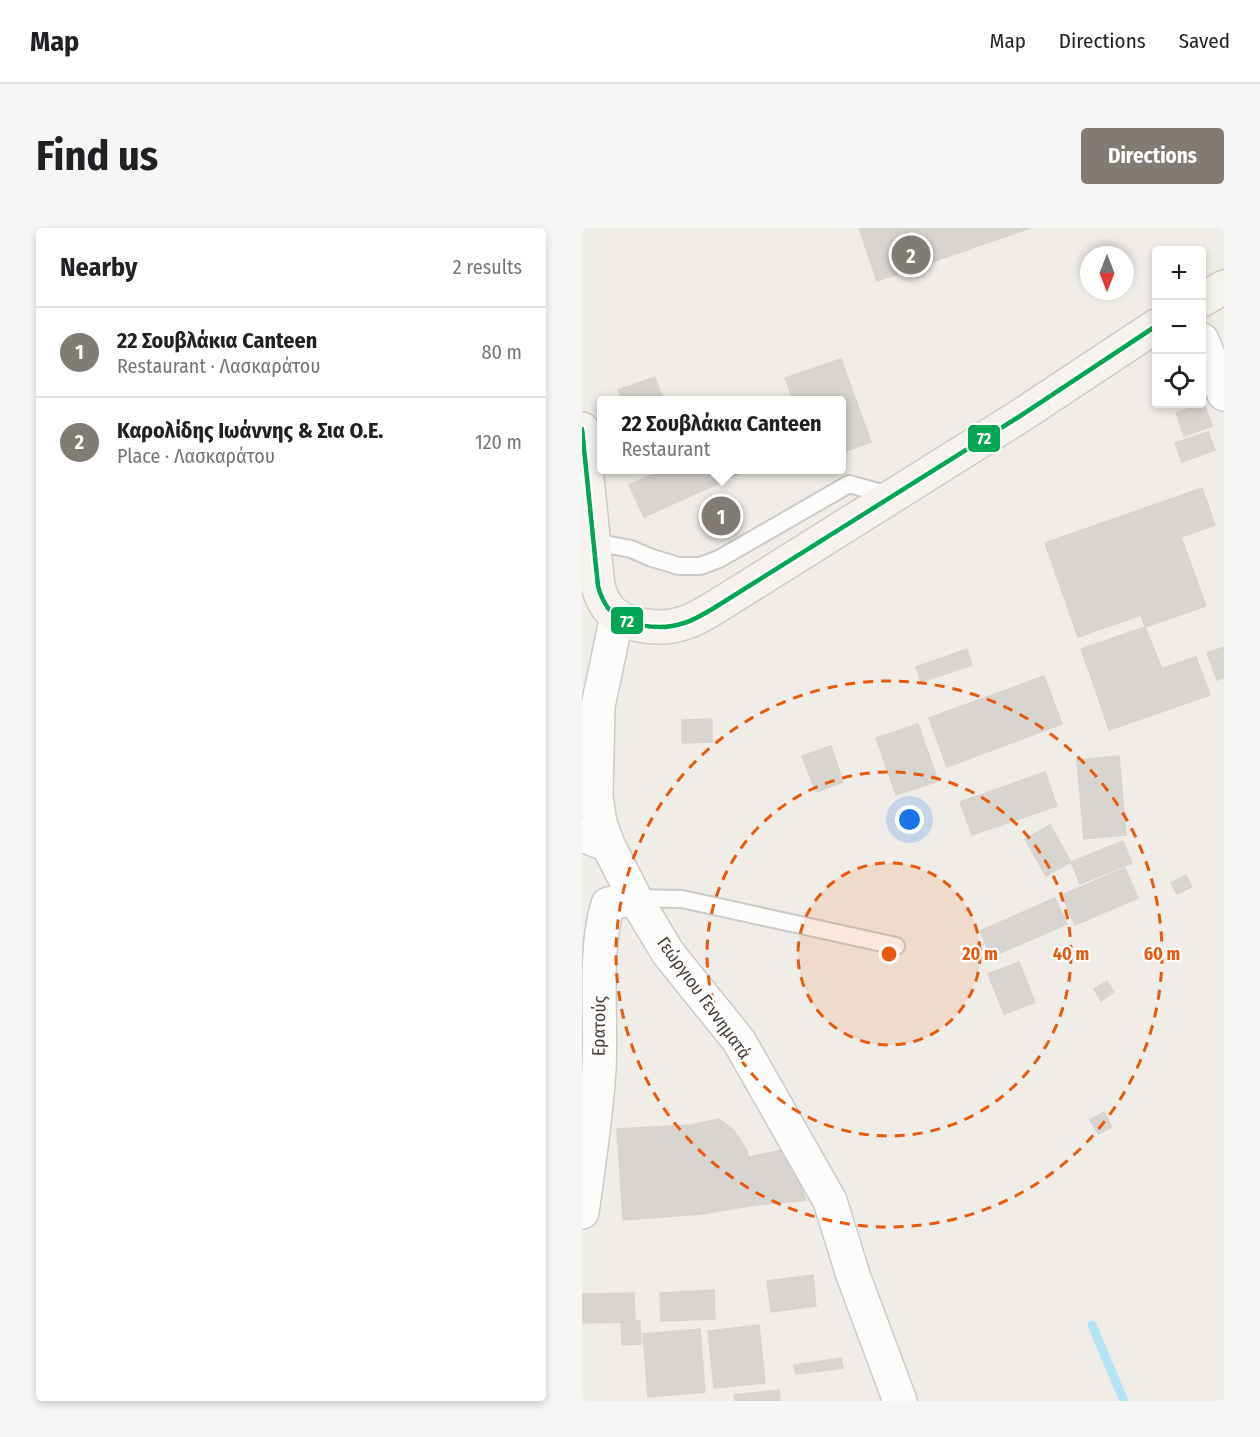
<!DOCTYPE html>
<meta charset="utf-8">
<style>
:root{--surface:#fff;--page:#f6f6f6;--text:#202124;--muted:#757577;--line:#e0e0e0;--accent:#827b73}
body{margin:0;font-family:"Fira Sans Condensed",sans-serif;background:var(--page);color:var(--text)}
.controls{position:absolute;right:18px;top:18px;display:grid;overflow:hidden;border-radius:6px;box-shadow:0 3px 9px #0003}
.controls button{width:54px;height:54px;display:grid;place-items:center;padding:0;border:0;border-bottom:2px solid var(--line);background:var(--surface);color:var(--text);font:30px sans-serif}
.compass{position:absolute;left:498px;top:18px;width:54px;height:54px;border-radius:50%;background:var(--surface);box-shadow:0 3px 9px #0003;rotate:180deg}
.you{position:absolute;left:328px;top:592px;width:21px;height:21px;margin:-15px;border:4px solid #fff;border-radius:50%;background:#1a73e8;box-shadow:0 0 0 9px #1a73e833}
.badge{display:grid;place-items:center;width:39px;height:39px;border-radius:50%;background:var(--accent);color:#fff;font-size:20px;font-weight:700}
.pin{position:absolute;translate:-50% -50%;border:3px solid #fff;box-shadow:0 2px 6px #0006}
.popup{position:absolute;left:15px;top:168px;width:249px;height:78px;box-sizing:border-box;display:grid;place-content:center;border-radius:6px;background:var(--surface);filter:drop-shadow(0 2px 4px #0005);font-size:20px;white-space:nowrap;color:var(--muted)}
.popup b{font-size:22px;color:var(--text)}
.popup::after{content:'';position:absolute;left:50%;top:100%;margin-left:-12px;border:12px solid transparent;border-top-color:var(--surface)}
.list{margin:0;padding:0;list-style:none}
h2{display:flex;justify-content:space-between;align-items:center;height:78px;margin:0;padding:0 24px;font-size:26px}
h2 small{font-size:20px;font-weight:400;color:var(--muted)}
.list li{display:grid;grid-template-columns:39px 1fr auto;gap:18px;align-items:center;box-sizing:border-box;height:90px;padding:0 24px;border-top:2px solid var(--line)}
.list b{display:block;font-size:22px;white-space:nowrap}
.list p{margin:0;font-size:20px;white-space:nowrap;color:var(--muted)}
.list em{font-size:20px;font-style:normal;color:var(--muted)}
.icon{flex:none;width:33px;height:33px;fill:none;stroke:currentColor;stroke-width:2;stroke-linecap:round;stroke-linejoin:round}
.map{position:relative;flex:none;width:642px;height:1173px;overflow:hidden;border-radius:6px}
header{display:flex;align-items:center;gap:36px;box-sizing:border-box;height:84px;padding:0 30px;background:var(--surface);border-bottom:2px solid var(--line)}
header strong{font-size:28px}
nav{display:flex;gap:33px;margin-inline-start:auto;font-size:21px}
.intro{display:flex;align-items:center;justify-content:space-between;box-sizing:border-box;height:144px;padding:0 36px}
h1{margin:0;font-size:42px}
.button{padding:15px 27px;border-radius:6px;background:var(--accent);color:#fff;font-size:21px;font-weight:700}
main{display:flex;gap:36px;padding:0 36px}
aside{flex:1;background:var(--surface);border-radius:6px;box-shadow:0 3px 9px #0003}
.map>svg:first-child{display:block}
</style>
<header>
<strong>Map</strong>
<nav><a>Map</a><a>Directions</a><a>Saved</a></nav>
</header>
<div class="intro"><h1>Find us</h1><a class="button">Directions</a></div>
<main>
<aside>
<h2>Nearby<small>2 results</small></h2>
<ul class="list">
<li><span class="badge">1</span><div><b>22 Σουβλάκια Canteen</b><p>Restaurant · Λασκαράτου</p></div><em>80 m</em></li>
<li><span class="badge">2</span><div><b>Καρολίδης Ιωάννης &amp; Σια Ο.Ε.</b><p>Place · Λασκαράτου</p></div><em>120 m</em></li>
</ul>
</aside>
<div class="map">
<svg width="642" height="1173" viewBox="0 0 642 1173">
<rect width="100%" height="100%" fill="#f0ede8"/>
<g fill="none" stroke-linecap="round" stroke-linejoin="round">
<path stroke="#b4e4f3" stroke-width="9" d="M510,1097l32,76"/>
</g>
<path fill="#d8d4cf" stroke="#d9d3ce" stroke-width="1.5" d="M277,0h171l-153,53z
M259,131l30,83 -30,11v-53h-48l-8,-22z
M73,149l8,23h-41l-4,-10z
M622,175l8,23 -28,10 -8,-23z
M626,204l7,18 -33,12 -7,-19z
M81,242h85l-104,47 -15,-32z
M620,260l13,37 -34,12 25,69 -61,21 -4,-12 -63,22 -33,-94z
M563,399l17,42 -66,22 -15,-42z
M642,419v31l-7,2 -10,-27z
M385,421l5,16 -51,17 -5,-15z
M614,429l14,38 -101,35 -13,-39z
M462,448l18,48 -115,43 -18,-49z
M130,491v23l-30,1v-23z
M336,496l20,57 -42,14 -20,-57z
M249,518l12,36 -27,10 -14,-36z
M537,528l7,79 -42,4 -7,-79z
M463,544l12,34 -85,29 -12,-33z
M468,597l21,37 -25,14 -21,-37z
M541,613l9,22 -52,21 -9,-22z
M543,640l13,30 -63,27 -13,-30z
M604,647l6,12 -15,7 -6,-11z
M473,670l12,26 -76,33 -11,-26z
M437,734l16,40 -31,12 -16,-40z
M525,753l7,11 -13,9 -7,-12z
M522,884l8,15 -14,7 -8,-14z
M137,891l14,10 12,18 4,10 7,48 -54,9 -12,-89z
M108,897l12,89 -79,6 -6,-91z
M205,921l19,51 -50,5 -7,-48z
M231,1047l3,31 -45,6 -4,-31z
M132,1062l1,29 -54,2 -1,-28z
M52,1065l1,29 -53,1v-29z
M58,1093l1,23 -19,1 -1,-23z
M177,1097l6,58 -51,5 -6,-57z
M118,1101l5,63 -57,5 -5,-63z
M259,1130l2,10 -47,6 -2,-9z
M197,1162l1,11h-45l-1,-6z"/>
<g fill="none" stroke-linecap="round" stroke-linejoin="round">
<g stroke="#cdc9c4" stroke-width="20">
<path id="service" d="M12,314l37,7 21,9 27,8h21l19,-7 130,-75 43,12
M53,670l47,1 214,47"/>
</g>
<g stroke="#cdc9c4" stroke-width="36">
<path id="minor" d="M620,112l22,54
M0,607l26,10"/>
</g>
<g stroke="#cdc9c4" stroke-width="36">
<path id="tertiary" d="M35,388l-19,90 -2,91 4,26 8,22 27,53 33,55 71,88 91,160 23,74 47,126
M0,984c7,-48 14,-95 17,-143 3,-53 -6,-115 9,-165l27,-6"/>
</g>
<g stroke="#d2cabf" stroke-width="36">
<path id="secondary" d="M620,72l22,-13
M0,201l16,157c2,8 5,15 10,22 16,19 53,23 76,15 11,-3 21,-10 30,-15l303,-190 139,-92"/>
</g>
<use href="#service" stroke="#fdfcfc" stroke-width="16"/>
<use href="#minor" stroke="#fdfcfc" stroke-width="33"/>
<use href="#tertiary" stroke="#fdfcfc" stroke-width="33"/>
<use href="#secondary" stroke="#f6f3ee" stroke-width="33"/>
<g stroke="#fff" stroke-width="9">
<path id="bus-1" d="M0,201l16,157c2,8 5,15 10,22 16,19 53,23 76,15 11,-3 21,-10 30,-15l303,-190 139,-92"/>
</g>
<use href="#bus-1" stroke="#00a651" stroke-width="4.5"/>
</g>
<circle cx="307" cy="726" r="91" fill="#e8590c" fill-opacity=".12"/>
<g fill="none" stroke="#e8590c" stroke-width="3" stroke-dasharray="10 8">
<circle cx="307" cy="726" r="91"/>
<circle cx="307" cy="726" r="182"/>
<circle cx="307" cy="726" r="273"/>
</g>
<g text-anchor="middle" stroke-width="4.5" stroke-linejoin="round" paint-order="stroke">
<g font-size="18" fill="#473d34" stroke="#fff">
<text transform="translate(122 770) rotate(54)" y="6">Γεώργιου Γεννηματά</text>
<text transform="translate(17 798) rotate(-89)" y="6">Ερατούς</text>
</g>
</g>
<circle cx="307" cy="726" r="9" fill="#e8590c" stroke="#fff" stroke-width="3"/>
<g font-size="18" text-anchor="middle" font-weight="bold" fill="#e8590c" stroke="#fff" stroke-width="4.5" stroke-linejoin="round" paint-order="stroke">
<text x="398" y="732">20 m</text>
<text x="489" y="732">40 m</text>
<text x="580" y="732">60 m</text>
</g>
<g stroke="#fff" stroke-width="2">
<rect x="385" y="196" width="34" height="29" rx="6" fill="#00a651"/>
<rect x="28" y="378" width="34" height="29" rx="6" fill="#00a651"/>
</g>
<g font-size="16" text-anchor="middle" font-weight="bold" fill="#fff">
<text x="402" y="216">72</text>
<text x="45" y="399">72</text>
</g>
</svg>
<div class="controls">
<button>+</button>
<button>−</button>
<button><svg class="icon" aria-label="locate" viewBox="0 0 24 24"><circle cx="12" cy="12" r="6"/><path d="M12 2v4M12 18v4M2 12h4M18 12h4"/></svg></button>
</div>
<svg class="compass" viewBox="-18 -18 36 36"><path d="M0-13l5 13h-10z" fill="#e53935"/><path d="M0 13l5-13h-10z" fill="#757577"/></svg>
<div class="you"></div>
<div class="pin badge" style="left:139px;top:288px">1</div>
<div class="popup"><b>22 Σουβλάκια Canteen</b>Restaurant</div>
<div class="pin badge" style="left:329px;top:27px">2</div>
</div>
</main>
